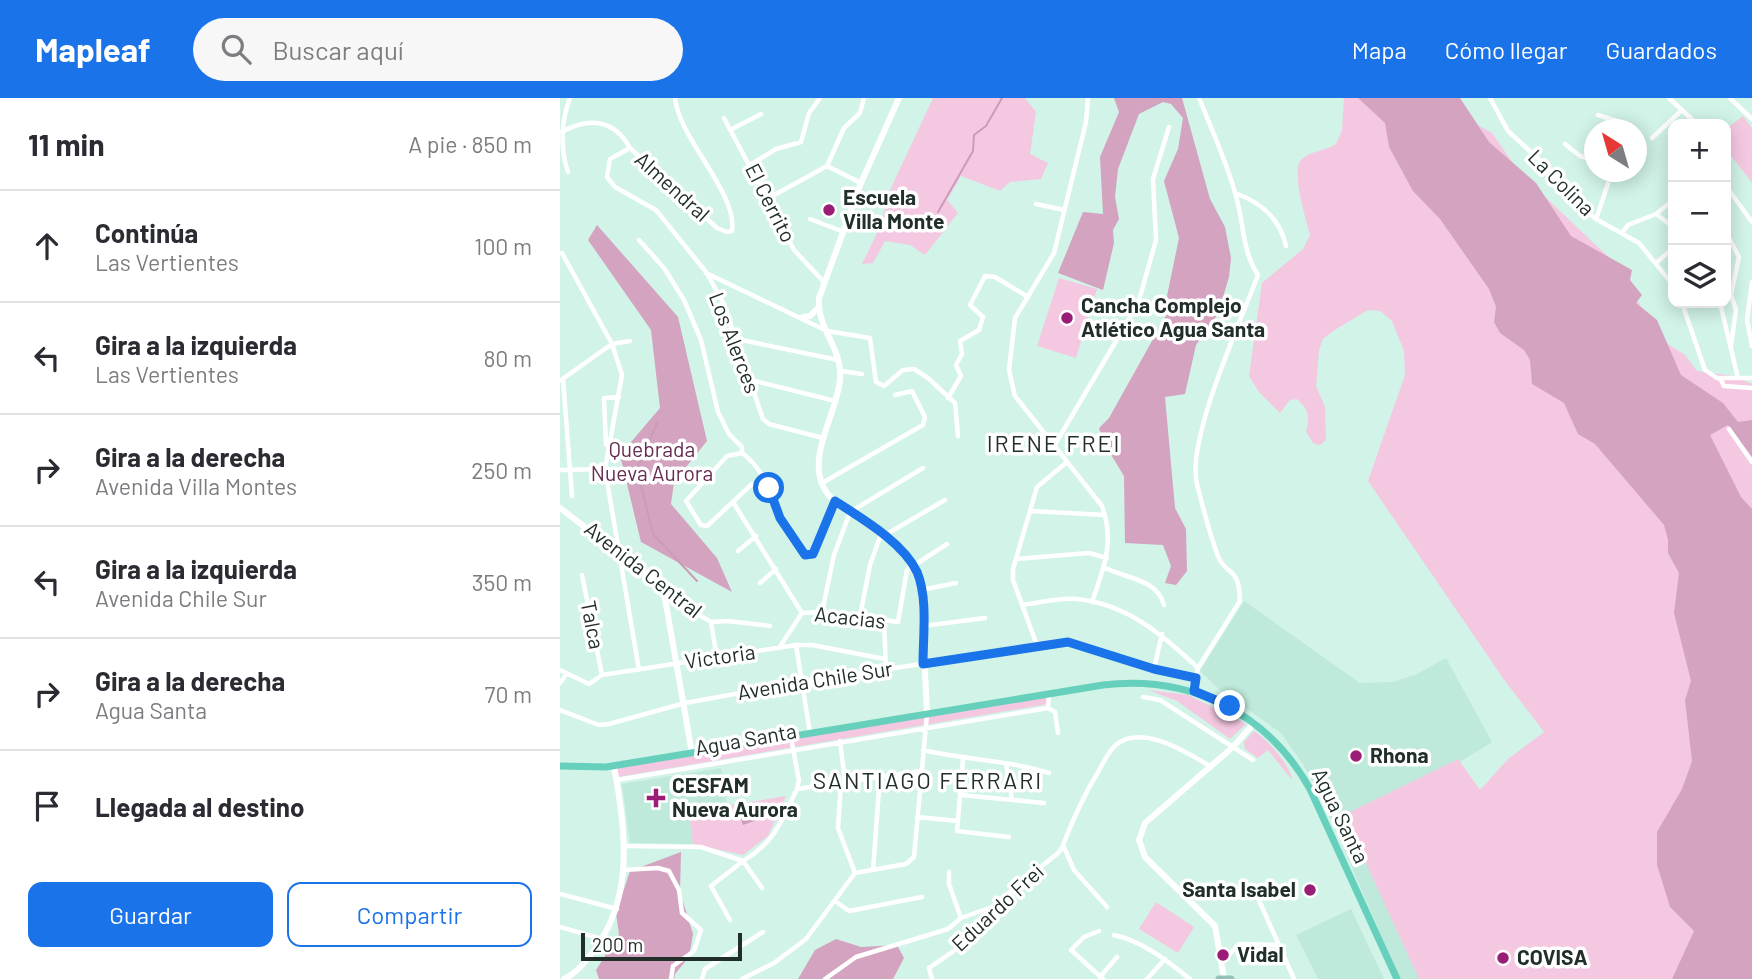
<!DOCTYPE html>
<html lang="es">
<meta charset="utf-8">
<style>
:root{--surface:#fff;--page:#f7f7f7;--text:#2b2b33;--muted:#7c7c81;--line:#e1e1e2;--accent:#1a73e8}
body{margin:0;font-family:Barlow,sans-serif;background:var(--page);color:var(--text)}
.controls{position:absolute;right:21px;top:21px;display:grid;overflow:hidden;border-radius:14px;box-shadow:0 4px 18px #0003}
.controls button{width:63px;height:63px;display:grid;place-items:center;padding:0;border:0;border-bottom:2px solid var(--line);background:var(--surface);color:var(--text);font:35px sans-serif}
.compass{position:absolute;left:1024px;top:21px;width:63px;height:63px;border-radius:50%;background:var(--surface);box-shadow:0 4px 18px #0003;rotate:323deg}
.scale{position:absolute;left:21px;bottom:18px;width:161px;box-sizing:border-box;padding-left:7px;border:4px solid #212e2a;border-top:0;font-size:19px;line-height:24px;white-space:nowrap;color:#212e2a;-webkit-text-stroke:5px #fff;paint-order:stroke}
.stop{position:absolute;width:21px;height:21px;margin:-16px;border:5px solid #1a73e8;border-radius:50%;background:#fff}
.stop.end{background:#1a73e8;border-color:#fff;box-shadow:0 2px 7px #0008}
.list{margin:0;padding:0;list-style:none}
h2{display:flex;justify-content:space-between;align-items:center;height:91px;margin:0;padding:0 28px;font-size:30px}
h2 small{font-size:23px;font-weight:400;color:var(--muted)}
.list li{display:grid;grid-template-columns:46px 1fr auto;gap:21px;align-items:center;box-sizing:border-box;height:112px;padding:0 28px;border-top:2px solid var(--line)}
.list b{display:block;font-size:26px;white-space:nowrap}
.list p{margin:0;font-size:23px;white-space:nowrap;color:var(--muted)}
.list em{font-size:23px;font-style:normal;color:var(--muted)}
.actions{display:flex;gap:14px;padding:21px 28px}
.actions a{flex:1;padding:16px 0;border:2px solid var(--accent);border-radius:14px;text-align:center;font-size:24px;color:var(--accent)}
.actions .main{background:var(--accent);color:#fff}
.icon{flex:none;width:38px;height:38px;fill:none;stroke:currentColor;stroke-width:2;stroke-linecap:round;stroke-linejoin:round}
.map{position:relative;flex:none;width:1192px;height:881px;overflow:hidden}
header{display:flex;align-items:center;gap:42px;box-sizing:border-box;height:98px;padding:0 35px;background:var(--accent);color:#fff}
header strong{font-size:33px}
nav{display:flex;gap:38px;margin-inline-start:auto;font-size:24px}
.search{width:490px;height:63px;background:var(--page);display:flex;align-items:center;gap:18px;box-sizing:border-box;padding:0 24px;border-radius:38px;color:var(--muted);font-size:26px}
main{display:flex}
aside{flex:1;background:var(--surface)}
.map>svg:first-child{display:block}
</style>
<header>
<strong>Mapleaf</strong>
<div class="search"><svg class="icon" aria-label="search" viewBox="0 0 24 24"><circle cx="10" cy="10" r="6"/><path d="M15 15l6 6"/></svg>Buscar aquí</div>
<nav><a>Mapa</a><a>Cómo llegar</a><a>Guardados</a></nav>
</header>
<main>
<aside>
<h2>11 min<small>A pie · 850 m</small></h2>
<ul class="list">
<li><svg class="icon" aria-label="ahead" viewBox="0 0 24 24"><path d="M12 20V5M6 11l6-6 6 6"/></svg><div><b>Continúa</b><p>Las Vertientes</p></div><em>100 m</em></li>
<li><svg class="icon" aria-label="left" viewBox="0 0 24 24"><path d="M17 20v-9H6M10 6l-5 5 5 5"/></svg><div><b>Gira a la izquierda</b><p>Las Vertientes</p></div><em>80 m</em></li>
<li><svg class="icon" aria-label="right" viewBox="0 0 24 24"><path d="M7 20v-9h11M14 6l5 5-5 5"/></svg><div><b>Gira a la derecha</b><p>Avenida Villa Montes</p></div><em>250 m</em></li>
<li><svg class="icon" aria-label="left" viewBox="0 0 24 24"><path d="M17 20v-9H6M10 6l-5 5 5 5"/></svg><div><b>Gira a la izquierda</b><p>Avenida Chile Sur</p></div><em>350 m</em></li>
<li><svg class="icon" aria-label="right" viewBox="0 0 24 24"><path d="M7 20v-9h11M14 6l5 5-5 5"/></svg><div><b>Gira a la derecha</b><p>Agua Santa</p></div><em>70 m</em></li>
<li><svg class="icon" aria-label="arrive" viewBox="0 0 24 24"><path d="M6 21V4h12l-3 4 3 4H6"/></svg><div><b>Llegada al destino</b></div></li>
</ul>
<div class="actions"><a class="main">Guardar</a><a>Compartir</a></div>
</aside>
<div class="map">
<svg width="1192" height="881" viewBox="0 0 1192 881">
<rect width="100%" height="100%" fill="#d1f3e8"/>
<path fill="#bee9db" d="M684,503l116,82 33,-1 24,-8 29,-16 46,84 -92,57 159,180h-159l-76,-176 -21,-39 -22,-31 -63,-45 -18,-17z
M161,670l6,38 -38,6 4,32 -63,-1 -8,-59z
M791,811l33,70h-66l-22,-44z"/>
<path fill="#f5c8e2" d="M373,0h92l11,14 -6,42 18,9 -7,16 -31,3 -10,9 -39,-15 -14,24 11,13 -33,42 -15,-10 -25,-4 -12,22 -11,1 18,-37 11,-39z
M784,0h104l10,16 34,19 28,40 100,95 38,70 27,17 12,16 37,5 18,8v587l-4,8h-329l-6,-13 -69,-151 114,-56 22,31 28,-31 36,-27 -39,-51 -137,-200 37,-106 -1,-24 -12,-30 -12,-10 -12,-1 -35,21 -10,8 -4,11 -3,36 9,21 1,33 -6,5 -6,-1 -8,-12c4,-16 3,-22 -9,-33l-7,1 -10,13 -21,-21 -10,-16 13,-93 41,-34 7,-14c-4,-16 -19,-63 -9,-75 8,-9 25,-9 35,-16l6,-14z
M1183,18l9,12v55l-26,-34v-20z
M499,180l38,11 -21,69 -39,-12z
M588,592l40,5 58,29 -16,15 -53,-38z
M491,594l-3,12 -430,73 -2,-10z
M694,633c13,8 37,35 38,49l-24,-30 -10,8 -13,-9 -1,-7z
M226,698l-18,40 -25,19 -50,-11 -4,-32z
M596,804l38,25 -16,26 -39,-24z"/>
<path fill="#d3a3bf" d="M554,0h68l28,101 15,28 6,31 -2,19 -11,37 -22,31 -11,49 -20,3 10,111 11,21 1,42 -11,14 -11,-2 6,-17 -8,-21 -38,-2 -1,-67 -20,-33 -5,-15 10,-10 58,-104v-18l12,-58 -15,-57 14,-32 5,-31 -12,-14 -8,-2 -24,12 -21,55 -3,28 4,22 -6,11 1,13 -11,47 -45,-17 25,-61 20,2 -3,-57 19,-45z
M798,0h102l29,44 47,41 35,53 61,34 -2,10 12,15 -6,8 21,17 24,55 42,28 15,19 14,-2v37l-24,-32 -18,10 31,62 11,12v470h-80l22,-48 -24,-24 -13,-42v-33l25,-43 10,-28 -7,-61 6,-19 -17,-68 5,-40 -11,-20v-13l-4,-15 -69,-81 -17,-10 -14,-31 -32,-19 -2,-24 -6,-10 -24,-17 -6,-11 2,-15 -7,-18 -49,-70 -27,-28 -24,-44 -4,-24z
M37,127l81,92 29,124 -33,41 -3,22 46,54 15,34 -91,-50 -21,-87 40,-47 -9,-78 -63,-90z
M121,754l-1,40 13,42 -4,23 -14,17 -1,5h-75l-3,-9 23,-36 -3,-21 14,-42z
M276,841l25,8 36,-2 7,13 -11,21h-95l17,-29z"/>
<path fill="#cb9cb8" d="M198,711l4,9 -19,7 -3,-9z"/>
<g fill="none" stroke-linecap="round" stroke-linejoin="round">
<path stroke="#cb9cb8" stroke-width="2" d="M378,114l35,-61 1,-16 12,-9 16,-28
M97,325l-20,46 16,65 44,47"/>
<path stroke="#fff" stroke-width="4.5" d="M528,0l-2,24 -32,131 -39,65 -6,52 6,26 87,110c13,35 2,62 -10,96
M930,0l18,33 36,33 28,36 24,19 43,24 34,42
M1109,0l28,26
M1170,0l22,21
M1038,17l28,9 -2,6
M164,20l70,132 30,32
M170,32l31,-16
M2,34c27,-15 52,-13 68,16l87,80 10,4 5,-1c6,-38 -53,-92 -57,-133
M1092,40l30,-28
M1005,46l15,12 14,4
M70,50l-20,11 -3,18 8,10 41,23 50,62 18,32 39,115 6,5 54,14
M190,67l26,-16 25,-7 8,-29 11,-15
M267,68l34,17
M8,74c-8,-23 -7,-51 2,-74
M1166,88l26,36
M675,95c25,9 45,25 51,53
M207,101l60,-33 17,-38 16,-15 4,-15
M476,106l28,6
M1096,116l17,13
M250,121l34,13
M1036,121l16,-47
M1166,134l13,25 -8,38 5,15 -5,35
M1062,135l6,-8 28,-11 17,-14
M79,142l25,28 20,32 17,40 17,72 11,22 13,13v6
M2,155l50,91 10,31 -17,94 34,201
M1096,165l17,-15
M146,175l121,58 43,7 6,44 8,4 19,-16 11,-1 14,9 27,25 3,33
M1192,184l-5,38 5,26
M1122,205l23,67 12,8h35
M1160,205l18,75
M177,241l101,21
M281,273l21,3
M1160,280l4,8 28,2
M3,281l9,117
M1,282l51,-36 18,-3
M191,282l84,21
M388,300l13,-22 -5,-11 6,-11 -2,-13 19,-11 4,-13 -13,-12 15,-29 10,1 33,20
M1169,331l23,33
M46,347l-2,-47 15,-1
M494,348l84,-142 18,-64 -3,-61 16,-52
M182,355c33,24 35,72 63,102l8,-2 22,-52
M182,355l-15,3 -41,45 15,24 6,1 45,-42
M0,372l45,-1
M262,385l101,-58 2,-8 -13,-26 -17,4
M173,404l69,111
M472,413l73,4
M325,437l60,-35
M178,453l18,-15
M456,461l73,-6 18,5
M544,469c21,12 53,11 60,38
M22,477l20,100
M200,485l16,-14
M104,490l24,20 23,14 17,-1 42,5
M361,492l35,-7
M462,507c17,-2 38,-8 55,-6 50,5 86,36 121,69
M262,514l12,-57 16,-43 73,-44
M242,515l20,-1 76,10 9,-52 40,-26
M300,518l10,-51 11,-31
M324,523l2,48
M151,524l6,37
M363,528l62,-8
M236,547l14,88
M219,550l23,-35
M478,550l-25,-68v-11l24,-82 30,-25
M594,571l8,-35
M0,572l29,14 13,-9 194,-30h16l73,14
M0,585l6,-8
M634,593l4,-23 42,-67c-1,-37 -14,-24 -22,-45 -9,-23 -15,-49 -21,-72 -11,-44 44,-163 61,-209 -16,-24 -14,-51 -22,-79 -9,-33 -24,-66 -37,-98
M583,599l17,3 93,60
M488,610l1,-15
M0,612l39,15 10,-1 76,-21 117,-21 266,-40 86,27 42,9
M280,643l5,41
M363,652c42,10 85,10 126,23
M403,662l-6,71 52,6
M446,665l6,37
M57,682l431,-72 7,4 3,21
M281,685l-3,45 17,45
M237,691l124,-18
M401,697l83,8
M357,719l41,4
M66,748l75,1 42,14c32,-19 38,-39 54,-72l2,-8 -8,-44
M62,772l36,-2 11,3 10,19 3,23 19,17 -7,21 -21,15 -2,13
M313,772l7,-94
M389,774v12l12,34
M0,796l57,15
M698,800l36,81
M275,803l14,10 73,-14
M547,809l-33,-37 -11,-25c10,-26 21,-50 35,-73 5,-8 10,-21 18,-27 26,-22 71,8 94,21
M170,822l-19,-34 32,-25 19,27
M0,829l42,12
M539,833l-15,6 -13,13 32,29
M554,837c30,7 52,25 76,44
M662,864l17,-18 40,1
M540,879l17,-20
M142,881l3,-10 58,-37
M182,881l32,-16 32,-24 49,-66 51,-9 8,-7 13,-143
M265,881l31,-22 92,-28 13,-11 31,-11
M372,881l-3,-11c22,-16 56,-34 64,-62l65,-53 5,-7
M587,881l18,-20"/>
<path stroke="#fff" stroke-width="6" d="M339,0l-38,85 -42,115c-3,29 24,51 21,81 -2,34 -37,81 -13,114 6,9 16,14 25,20 29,19 61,41 69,77l6,123
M243,219l7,-1 8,-8
M0,410l103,79 29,166
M664,880l-9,-52 -70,-69 -6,-17 6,-17 88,-76 21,-24
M4,881c13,-6 22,-18 31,-30 40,-54 30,-121 19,-183"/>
<path stroke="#93c1b8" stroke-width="7" d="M659,881h12"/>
<path stroke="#66d0bd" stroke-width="7" d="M0,668l46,1 497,-82c87,-10 164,27 207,104l87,190"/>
</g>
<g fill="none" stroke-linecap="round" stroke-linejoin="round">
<path stroke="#1a73e8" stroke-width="9" d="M209,390l11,30 25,37 8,-1 22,-53c26,17 68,41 82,71 11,26 6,64 6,92l145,-22 86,27 42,9 -2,13 36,15"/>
</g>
<g fill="#9a1e76" stroke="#fff" stroke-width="2.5">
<circle cx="269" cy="112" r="7"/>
<circle cx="507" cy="220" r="7"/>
<circle cx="796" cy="658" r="7"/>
<path d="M92.5 689.5h7v7h7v7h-7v7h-7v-7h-7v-7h7z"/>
<circle cx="750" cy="792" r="7"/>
<circle cx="663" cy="857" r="7"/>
<circle cx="943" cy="860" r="7"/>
</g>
<g text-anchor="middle" stroke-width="7" stroke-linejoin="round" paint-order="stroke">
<g font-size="21" fill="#212e2a" stroke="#fff">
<text transform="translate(1001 85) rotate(45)" y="7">La Colina</text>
<text transform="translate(112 89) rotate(42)" y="7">Almendral</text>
<text transform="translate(210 105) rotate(63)" y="7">El Cerrito</text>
<text transform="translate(174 245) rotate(69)" y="7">Los Alerces</text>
<text transform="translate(83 472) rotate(38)" y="7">Avenida Central</text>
<text transform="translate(290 520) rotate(6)" y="7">Acacias</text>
<text transform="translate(32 527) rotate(79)" y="7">Talca</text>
<text transform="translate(160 559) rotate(-8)" y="7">Victoria</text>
<text transform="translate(255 583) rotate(-9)" y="7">Avenida Chile Sur</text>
<text transform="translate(186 642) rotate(-10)" y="7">Agua Santa</text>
<text transform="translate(780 718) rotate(64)" y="7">Agua Santa</text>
<text transform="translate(438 810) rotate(-43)" y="7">Eduardo Frei</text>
</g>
<g font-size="21" font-weight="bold" fill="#212e2a" stroke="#fff" text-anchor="start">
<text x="283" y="107">Escuela<tspan x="283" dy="24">Villa Monte</tspan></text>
<text x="521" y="215">Cancha Complejo<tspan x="521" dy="24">Atlético Agua Santa</tspan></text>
<text x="810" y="665">Rhona</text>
<text x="112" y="695">CESFAM<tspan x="112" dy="24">Nueva Aurora</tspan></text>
<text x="736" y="799" text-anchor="end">Santa Isabel</text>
<text x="677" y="864">Vidal</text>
<text x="957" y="867">COVISA</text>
</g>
<g font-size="21" fill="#662c52" stroke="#fff">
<text x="92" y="359">Quebrada<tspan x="92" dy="24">Nueva Aurora</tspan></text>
</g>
<g font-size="23" letter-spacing="2" fill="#212e2a" stroke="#fff">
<text x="494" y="354">IRENE FREI</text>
<text x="368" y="691">SANTIAGO FERRARI</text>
</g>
</g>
</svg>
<div class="controls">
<button>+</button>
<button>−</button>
<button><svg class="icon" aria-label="layers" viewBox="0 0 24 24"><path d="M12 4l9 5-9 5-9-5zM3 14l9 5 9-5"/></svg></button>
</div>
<svg class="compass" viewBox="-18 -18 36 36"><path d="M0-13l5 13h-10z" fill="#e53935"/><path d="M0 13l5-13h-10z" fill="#7c7c81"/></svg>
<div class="scale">200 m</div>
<div class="stop" style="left:209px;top:390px"></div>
<div class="stop end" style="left:670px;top:608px"></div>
</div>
</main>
